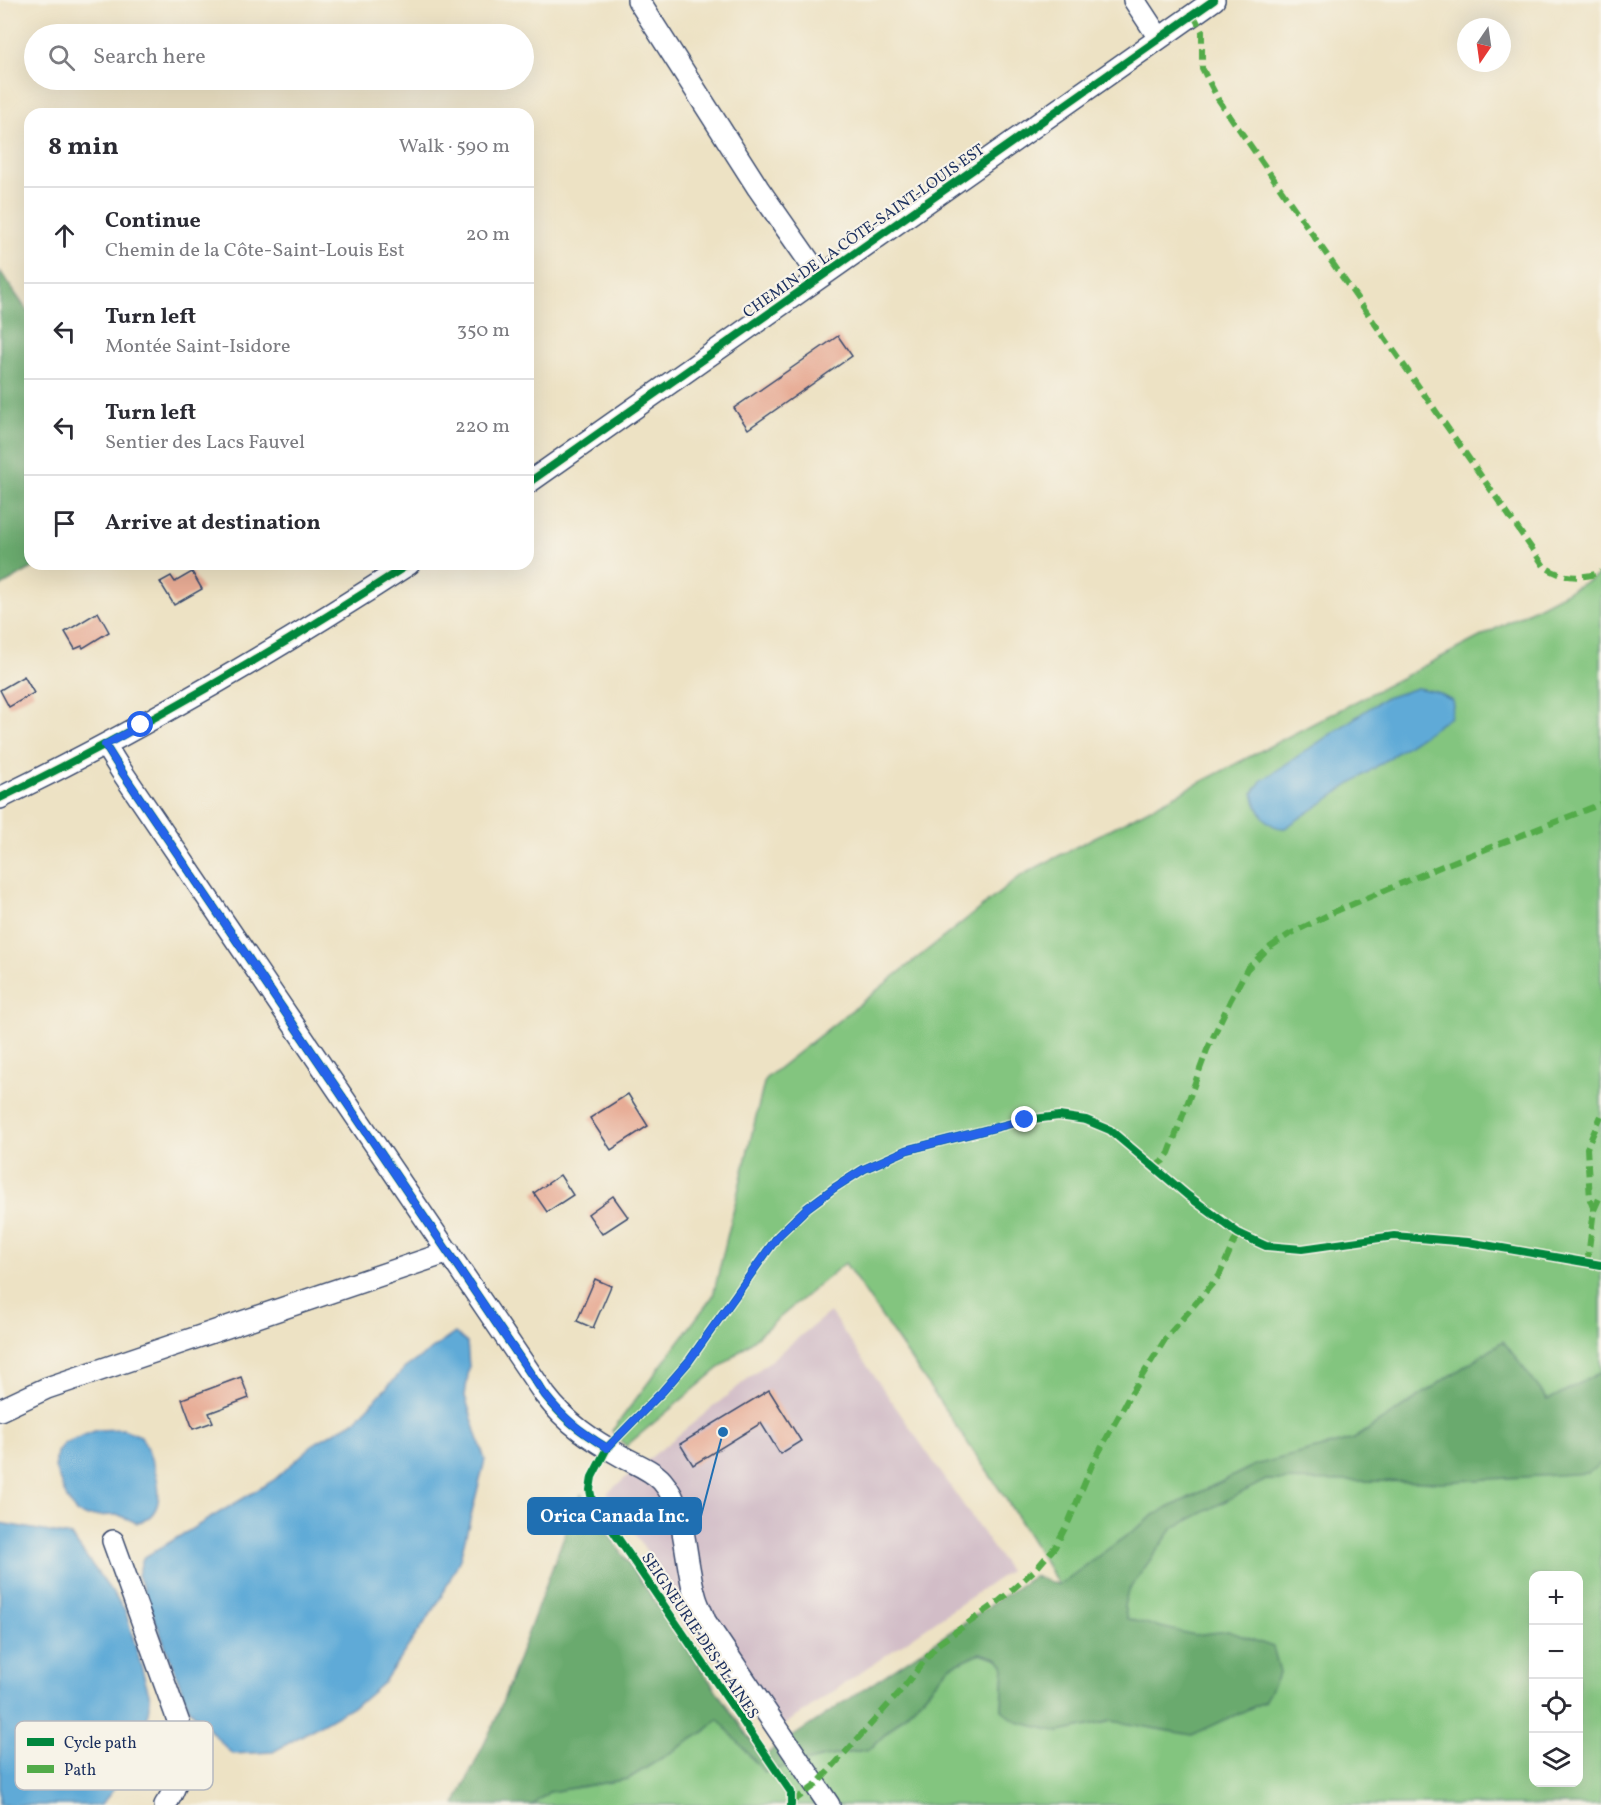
<!DOCTYPE html>
<meta charset="utf-8">
<style>
:root{--surface:#fff;--page:#f7f7f7;--text:#2b2b33;--muted:#7c7c81;--line:#e1e1e2}
body{margin:0;font-family:Vollkorn,serif;background:var(--page);color:var(--text)}
.controls{position:absolute;right:18px;bottom:18px;display:grid;overflow:hidden;border-radius:12px;box-shadow:0 6px 24px #0002}
.controls button{width:54px;height:54px;display:grid;place-items:center;padding:0;border:0;border-bottom:2px solid var(--line);background:var(--surface);color:var(--text);font:30px sans-serif}
.compass{position:absolute;left:1457px;top:18px;width:54px;height:54px;border-radius:50%;background:var(--surface);box-shadow:0 6px 24px #0002;rotate:193deg}
.stop{position:absolute;width:18px;height:18px;margin:-14px;border:4px solid #2563eb;border-radius:50%;background:#fff}
.stop.end{background:#2563eb;border-color:#fff;box-shadow:0 2px 6px #0008}
.list{margin:0;padding:0;list-style:none}
h2{display:flex;justify-content:space-between;align-items:center;height:78px;margin:0;padding:0 24px;font-size:26px}
h2 small{font-size:20px;font-weight:400;color:var(--muted)}
.list li{display:grid;grid-template-columns:39px 1fr auto;gap:18px;align-items:center;box-sizing:border-box;height:96px;padding:0 24px;border-top:2px solid var(--line)}
.list b{display:block;font-size:22px;white-space:nowrap}
.list p{margin:0;font-size:20px;white-space:nowrap;color:var(--muted)}
.list em{font-size:20px;font-style:normal;color:var(--muted)}
.icon{flex:none;width:33px;height:33px;fill:none;stroke:currentColor;stroke-width:2;stroke-linecap:round;stroke-linejoin:round}
.map{position:relative;flex:none;width:1601px;height:1805px;overflow:hidden}
.search{position:absolute;background:var(--surface);box-shadow:0 6px 24px #0002;left:24px;top:24px;width:510px;height:66px;display:flex;align-items:center;gap:15px;box-sizing:border-box;padding:0 21px;border-radius:33px;color:var(--muted);font-size:22px}
.panel{position:absolute;background:var(--surface);box-shadow:0 6px 24px #0002;left:24px;top:108px;width:510px;height:462px;border-radius:18px}
.map>svg:first-child{display:block}
</style>
<div class="map">
<svg width="1601" height="1805" viewBox="0 0 1601 1805">
<rect width="100%" height="100%" fill="#f7f3e8"/>
<filter id="ink" filterUnits="userSpaceOnUse"><feTurbulence type="fractalNoise" baseFrequency=".0167" numOctaves="2"/><feDisplacementMap in="SourceGraphic" scale="12" xChannelSelector="R" yChannelSelector="G"/><feConvolveMatrix kernelMatrix="1 2 1 2 8 2 1 2 1" color-interpolation-filters="sRGB"/></filter>
<filter id="wash" filterUnits="userSpaceOnUse"><feTurbulence type="fractalNoise" baseFrequency=".008" numOctaves="4" result="noise"/><feDisplacementMap in="SourceGraphic" scale="24" xChannelSelector="R" yChannelSelector="G"/><feGaussianBlur stdDeviation="1.35" result="paint"/><feColorMatrix in="noise" values="0 0 0 0 0 0 0 0 0 0 0 0 0 0 0 0 0 1.4 0 .05"/><feComposite in="paint" operator="in"/></filter>
<g filter="url(#wash)">
<rect width="100%" height="100%" fill="#ede2c4"/>
<path fill="#d2bdc7" d="M830,1312l179,259 -238,163 -164,-241z"/>
<path fill="#83c57f" stroke="#4f7a6e" stroke-width="1.5" fill-rule="evenodd" d="M1601,574v1231h-1069l17,-13 79,-13 76,-47 14,-14 46,54 60,-15 46,-8 54,-53 25,-29 31,-14 17,5 7,7 -2,45 57,22 53,-11 51,9 -100,-147 -4,2 -53,-86 -161,-236 -219,183 -14,-15 101,-135 52,-217 257,-204zM1534,1576h44v206h-44z"/>
<path fill="#6aaa6e" stroke="#426c66" stroke-width="1.5" d="M0,271l30,44v249h9l-39,23z
M1503,1341l45,59 53,-28v91l-13,10 -146,9 -176,-2 -93,48 -45,63 -4,15 3,13 67,16 34,-4 45,16 7,25 -16,30 -72,33 -80,-14 -53,11 -42,-10 -15,-12 2,-45 -7,-7 -17,-5 -31,14 -25,29 -54,53 -46,8 -60,15 -46,-53 -14,13 -76,47 -79,13 -17,13h-77l41,-86 67,-180 18,-45 181,263 272,-181 25,9 97,-71 99,-49 99,-26z"/>
<path fill="#5faad7" stroke="#3d6c9a" stroke-width="1.5" d="M1417,688l20,4 15,8 1,6 -3,11 -165,111c-18,1 -29,-19 -32,-35l8,-12 122,-82z
M455,1333l12,10 2,24 -4,29 20,64 -25,99 -22,44 -55,80 -21,18 -89,51 -41,2 -43,-46 -51,-133 5,-17 131,-78 41,-37 41,-23 49,-52z
M123,1429l18,7c12,24 35,77 -4,87l-18,-8 -34,1 -9,-3 -9,-14 -12,-31 2,-16 7,-9 33,-13z
M0,1523l71,13 54,74 25,87 -7,56 -42,52h-101z"/>
<g id="blocks">
<path fill="#e7ab94" d="M838,336l14,20 -104,73 -14,-21z
M192,572l10,17 -28,16 -14,-23 11,-6 4,6z
M98,612l11,20 -26,16 -1,-2 -7,3 -10,-17z
M24,676l10,17 -25,14 -9,-17z
M628,1094l20,32 -37,24 -21,-32z
M560,1175l13,20 -26,17 -13,-19z
M613,1196l15,21 -26,17 -14,-20z
M595,1279l16,7 -18,42 -16,-7z
M241,1377l8,21 -40,15 4,9 -20,7 -11,-30z
M769,1390l32,51 -21,13 -19,-31 -68,42 -13,-21z"/>
</g>
</g>
<g filter="url(#ink)">
<use href="#blocks" fill-opacity="0" stroke="#3a4a6d" stroke-width="1.5"/>
<g fill="none" stroke-linecap="round" stroke-linejoin="round">
<g stroke="#3a4a6d" stroke-width="24">
<path id="minor" d="M638,0l120,188 62,89
M1134,0l25,38
M528,483l686,-483
M105,745l15,24 425,626c22,29 47,45 78,62 13,7 29,13 39,24 25,28 22,79 33,114 2,9 7,17 10,26l124,184
M0,798c142,-69 277,-148 409,-234
M0,1410l47,-22 402,-136
M113,1541l66,182c1,10 4,21 3,30 -1,17 -7,39 -17,52"/>
</g>
<use href="#minor" stroke="#fff" stroke-width="21"/>
<path stroke="#52ab49" stroke-width="6" stroke-dasharray="12 6" stroke-linecap="butt" d="M1193,14l9,17v37l16,31 326,467c17,13 38,13 57,6
M1154,1167l9,-6 6,-8 38,-103 23,-49 17,-32 23,-22 18,-12 46,-23 106,-45 161,-63
M1594,1210l7,-16
M1587,1264l7,-54 -4,-10 -3,-52 14,-32
M792,1802l24,-17 82,-91 40,-50 59,-41 39,-34 19,-22 14,-26 23,-56 38,-70 36,-57 53,-62 19,-43"/>
<g stroke="#f7f3e8" stroke-width="11">
<path id="cycleway" d="M528,483l686,-483
M105,745l15,24 425,626c19,25 35,36 62,53
M0,798c142,-69 277,-148 409,-234
M791,1805v-13l-199,-292 -2,-10 2,-13 15,-29 55,-56 27,-31 89,-125 29,-28 27,-20 30,-19 43,-19 118,-30 34,-4 27,4 24,10 77,65 51,38 28,13 36,3 92,-13 74,6 133,23"/>
</g>
<use href="#cycleway" stroke="#00873e" stroke-width="8"/>
</g>
</g>
<g fill="none" stroke-linecap="round" stroke-linejoin="round" filter="url(#ink)">
<path stroke="#2563eb" stroke-width="8" d="M141,725l-36,20 15,24 425,626c20,25 35,36 62,53l55,-56 27,-31 89,-125 29,-28 27,-20 30,-19 43,-19 118,-30"/>
</g>
<g text-anchor="middle" stroke-width="4.5" stroke-linejoin="round" paint-order="stroke">
<g font-size="16" fill="#1b2f5e" stroke="#f7f3e8">
<text transform="translate(863 230) rotate(-35)" y="6">CHEMIN DE LA CÔTE-SAINT-LOUIS EST</text>
<text transform="translate(701 1635) rotate(56)" y="6">SEIGNEURIE DES PLAINES</text>
</g>
</g>
<rect x="15" y="1721" width="198" height="69" rx="9" fill="#f7f3e8" stroke="#b5b8bf" stroke-width="1.5"/>
<rect x="27" y="1738" width="27" height="8" fill="#00873e"/>
<rect x="27" y="1765" width="27" height="8" fill="#52ab49"/>
<g font-size="16" fill="#1b2f5e">
<text x="64" y="1748">Cycle path</text>
<text x="64" y="1775">Path</text>
</g>
<path fill="none" stroke="#1f6fb2" stroke-width="2" d="M723 1432L701 1516"/>
<circle fill="#1f6fb2" stroke="#f7f3e8" stroke-width="2" cx="723" cy="1432" r="6"/>
<rect fill="#1f6fb2" stroke="#1f6fb2" stroke-width="2" x="528" y="1498" width="173" height="36" rx="6"/>
<g font-size="18" text-anchor="middle" font-weight="bold" fill="#fff">
<text x="615" y="1522">Orica Canada Inc.</text>
</g>
</svg>
<div class="controls">
<button>+</button>
<button>−</button>
<button><svg class="icon" aria-label="locate" viewBox="0 0 24 24"><circle cx="12" cy="12" r="6"/><path d="M12 2v4M12 18v4M2 12h4M18 12h4"/></svg></button>
<button><svg class="icon" aria-label="layers" viewBox="0 0 24 24"><path d="M12 4l9 5-9 5-9-5zM3 14l9 5 9-5"/></svg></button>
</div>
<svg class="compass" viewBox="-18 -18 36 36"><path d="M0-13l5 13h-10z" fill="#e53935"/><path d="M0 13l5-13h-10z" fill="#7c7c81"/></svg>
<div class="stop" style="left:141px;top:725px"></div>
<div class="stop end" style="left:1025px;top:1120px"></div>
<div class="search"><svg class="icon" aria-label="search" viewBox="0 0 24 24"><circle cx="10" cy="10" r="6"/><path d="M15 15l6 6"/></svg>Search here</div>
<section class="panel">
<h2>8 min<small>Walk · 590 m</small></h2>
<ul class="list">
<li><svg class="icon" aria-label="ahead" viewBox="0 0 24 24"><path d="M12 20V5M6 11l6-6 6 6"/></svg><div><b>Continue</b><p>Chemin de la Côte-Saint-Louis Est</p></div><em>20 m</em></li>
<li><svg class="icon" aria-label="left" viewBox="0 0 24 24"><path d="M17 20v-9H6M10 6l-5 5 5 5"/></svg><div><b>Turn left</b><p>Montée Saint-Isidore</p></div><em>350 m</em></li>
<li><svg class="icon" aria-label="left" viewBox="0 0 24 24"><path d="M17 20v-9H6M10 6l-5 5 5 5"/></svg><div><b>Turn left</b><p>Sentier des Lacs Fauvel</p></div><em>220 m</em></li>
<li><svg class="icon" aria-label="arrive" viewBox="0 0 24 24"><path d="M6 21V4h12l-3 4 3 4H6"/></svg><div><b>Arrive at destination</b></div></li>
</ul>
</section>
</div>
